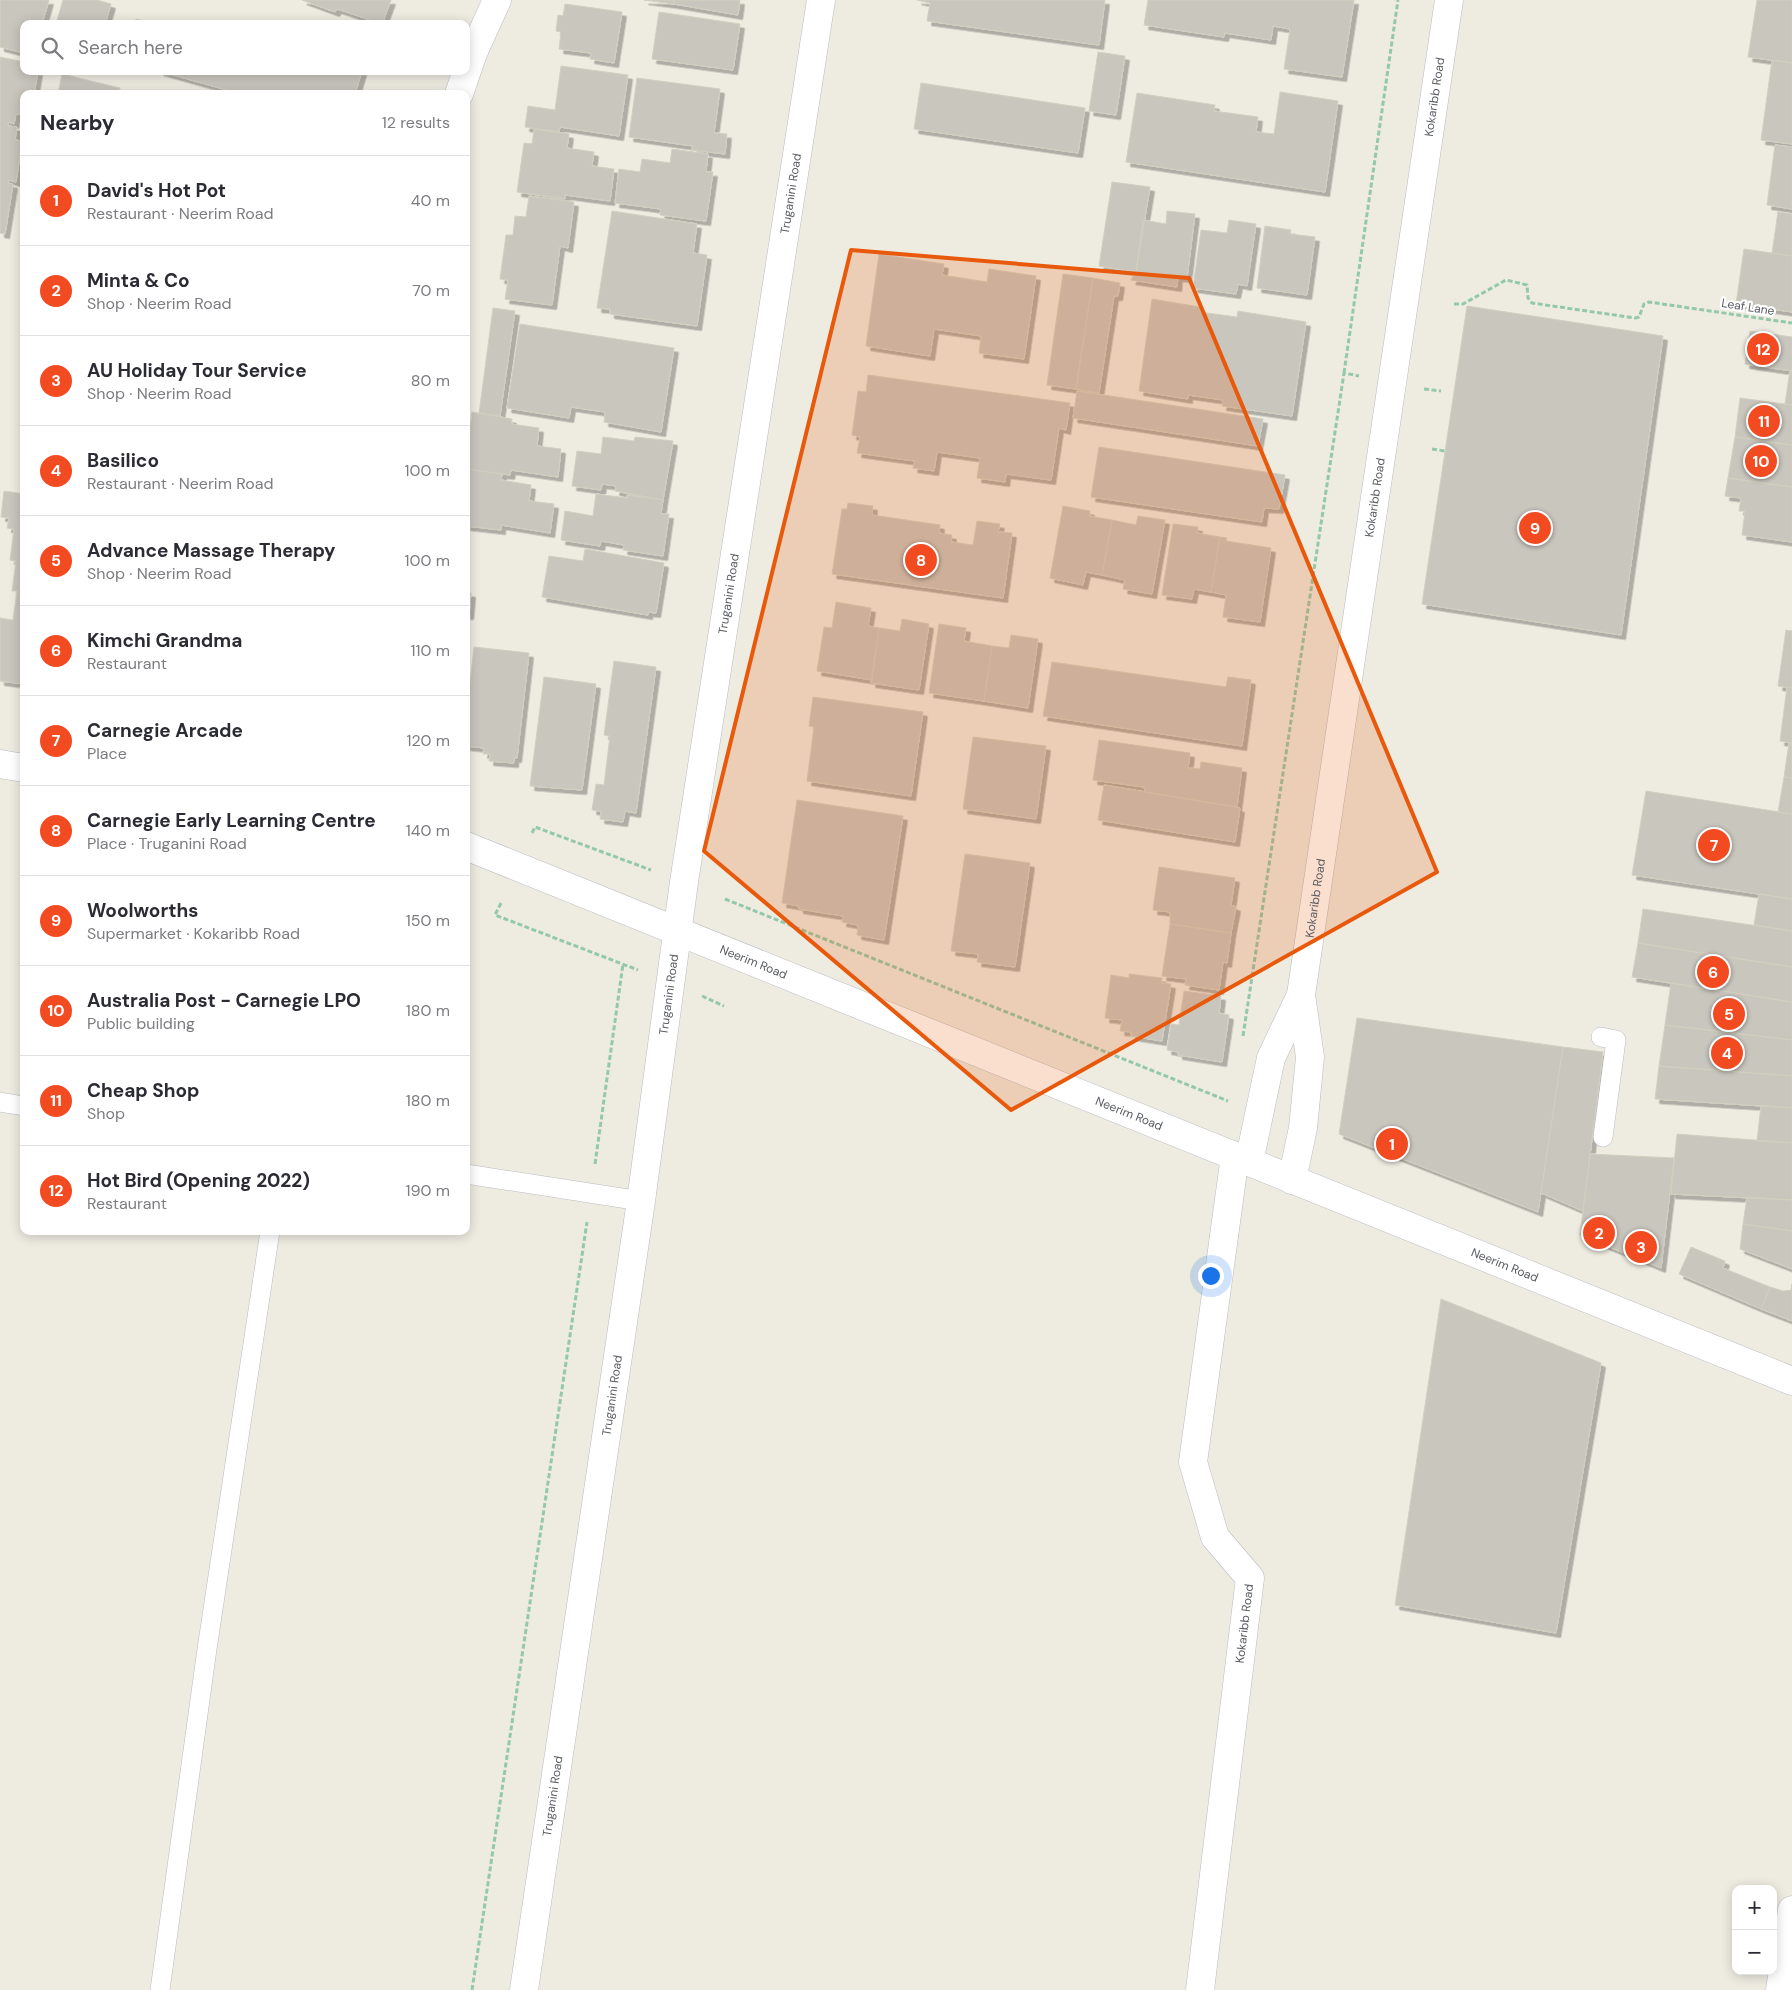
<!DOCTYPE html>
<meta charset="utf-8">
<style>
:root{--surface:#fff;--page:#f2f2f3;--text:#2b2b33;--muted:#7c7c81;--line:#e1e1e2;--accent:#f34b21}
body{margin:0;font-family:"DM Sans",sans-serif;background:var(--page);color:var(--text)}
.controls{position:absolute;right:15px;bottom:15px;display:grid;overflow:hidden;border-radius:10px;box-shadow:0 2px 12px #0003}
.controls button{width:45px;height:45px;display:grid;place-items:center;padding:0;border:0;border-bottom:1px solid var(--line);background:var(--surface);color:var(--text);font:25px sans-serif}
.you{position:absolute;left:1210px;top:1275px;width:18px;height:18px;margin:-12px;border:4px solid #fff;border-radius:50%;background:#1a73e8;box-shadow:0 0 0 8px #1a73e833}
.badge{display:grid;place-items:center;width:32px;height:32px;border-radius:50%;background:var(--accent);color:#fff;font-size:16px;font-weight:700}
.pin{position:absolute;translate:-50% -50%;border:2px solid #fff;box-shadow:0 1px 5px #0006}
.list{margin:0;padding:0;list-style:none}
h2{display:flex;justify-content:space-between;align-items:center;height:65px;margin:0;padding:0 20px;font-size:21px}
h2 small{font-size:16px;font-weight:400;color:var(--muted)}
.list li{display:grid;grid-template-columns:32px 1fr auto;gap:15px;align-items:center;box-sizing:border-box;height:90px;padding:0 20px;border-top:1px solid var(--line)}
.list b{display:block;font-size:19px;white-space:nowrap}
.list p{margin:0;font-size:16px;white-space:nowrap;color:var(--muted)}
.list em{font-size:16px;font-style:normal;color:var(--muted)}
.icon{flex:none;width:28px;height:28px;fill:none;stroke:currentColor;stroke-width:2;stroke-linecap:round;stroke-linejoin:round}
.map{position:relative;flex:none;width:1792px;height:1990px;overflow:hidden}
.search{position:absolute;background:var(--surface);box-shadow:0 2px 12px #0003;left:20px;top:20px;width:450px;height:55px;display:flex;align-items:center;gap:12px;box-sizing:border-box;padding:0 18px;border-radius:10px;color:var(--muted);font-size:19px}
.panel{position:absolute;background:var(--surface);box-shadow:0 2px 12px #0003;left:20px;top:90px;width:450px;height:1145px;border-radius:10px}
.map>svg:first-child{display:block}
</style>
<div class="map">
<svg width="1792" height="1990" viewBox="0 0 1792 1990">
<defs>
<filter id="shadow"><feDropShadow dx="4.5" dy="4.5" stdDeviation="0" flood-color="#0004"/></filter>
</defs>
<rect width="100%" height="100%" fill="#eeece1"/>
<path fill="#c9c6be" stroke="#d3cfbf" filter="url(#shadow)" d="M0,0h49l-7,24h-18v29l-24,-6z
M63,0h34l14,4 -6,20h-49z
M302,0h89l-9,24 -45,-15 -2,3z
M644,0h30v4z
M674,0h66l-2,15 -64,-11z
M917,0h188l-6,45 -172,-24 3,-18z
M1148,0h206l-12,77 -58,-8 6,-40 -17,-3 -2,14 -46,-7 -1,4 -80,-12z
M1757,0h35v63l-44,-6z
M565,4l57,8 -8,51 -24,-4 1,-6 -32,-4 2,-17 -5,-1 2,-16 5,1z
M659,12l81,12 -7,46 -81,-11z
M136,19l19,5h-20z
M1098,52l27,4 -9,59 -27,-4z
M0,57l24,5v9h14l-4,23h-10l-1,21 -7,-1 -2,10 -6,-2v4l9,1 -2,13 7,1 -6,41 -7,-2 -1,3 5,1 -8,50 -5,-1z
M1772,60l20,3v81l-31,-4z
M561,66l67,9 -9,61 -59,-9 -1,5 -34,-5 3,-21 27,4z
M159,71h203l-7,23h-114z
M62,74l58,14 -1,6h-61z
M637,78l83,11 -6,44 13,1 -2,20 -33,-4 1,-4 -64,-9z
M921,83l164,25 -7,45 -164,-24z
M1280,92l58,9 -13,91 -199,-30 11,-69 78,12 -1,6 44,6 -2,15 18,2z
M534,129l35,5 -2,14 27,4 -2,14 22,3 -4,32 -45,-6v4l-48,-7 7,-49 8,1z
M1775,145l17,2v62l-25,-4z
M672,149l36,5 -2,18h7l-7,49 -46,-6 1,-6 -46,-6 4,-34 21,3 2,-13 28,4z
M1112,182l38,5 -14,85 -37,-6z
M529,196l45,6 -6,46 -8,-2 -8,59 -47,-6 3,-19 -8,-1 6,-44h7l2,-19 11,1z
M612,211l85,13 -4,29 14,2 -10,71 -87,-12v-5l-13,-1z
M1167,211l28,3 -8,64 -9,-1 -1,10 -46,-7 5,-8 7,-52 23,4z
M1778,212l14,2v42l-20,-3z
M1229,220l27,4 -9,62 -9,-2 -2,10 -43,-6 8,-58 26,3z
M1265,226l26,4 -1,4 25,3 -8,58 -50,-7z
M1744,249l48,7v56l-56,-8z
M879,254l65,10 -2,11 45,7 2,-13 47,7 -12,83 -45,-6 2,-17 -47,-7 -4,27 -64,-10z
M1063,274l30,4 -17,111 -29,-4z
M1093,278l27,5 -2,13h-4l-15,97 -23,-4z
M1152,299l48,8v5l37,5 1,-6 68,11 -14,94 -70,-10 1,-6 -35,-5v4l-49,-8z
M1467,306l196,30 -42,299 -199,-31z
M493,308l22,3 -15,105 -21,-3z
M520,324l154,24 -13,84 -57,-10 1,-10 -34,-5 -2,11 -62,-10z
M1750,331l42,6v34l-47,-7z
M1790,370l2,1v34l-7,-1z
M868,375l202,28 -4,27 -7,-2 -8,52 -45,-6 -1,8 -28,-4 3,-20 -43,-6 -3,19 -21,-3 2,-7 -58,-8 3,-16 -8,-2 6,-44 8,1z
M1077,391l186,28 -5,27 -185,-28z
M1740,398l52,7v40l-57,-8z
M472,412l40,7 -1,5 28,4 -2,18 24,3 -3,28 -47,-7 -1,5 -44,-6v-35l3,1z
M603,437l31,4 1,-4 38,4 -10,59 -48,-9 1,-5 -14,-2 -1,6 -29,-4 5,-35 24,3z
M1735,437l57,8v42l-64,-9z
M1099,447l186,28 -6,34 -15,-1 -2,14 -171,-25z
M466,469l36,5 -1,6 30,5 -2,16 25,3 -4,29 -49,-8v5l-35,-4z
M1728,478l64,9v55l-50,-7 3,-24h-6l2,-13 -16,-2z
M4,491l20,3v190l-24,-3v-63l13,2 4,-29h-5l4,-30 -6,-1 4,-31 -7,-1 2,-10 -8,-1z
M596,494l31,4v-3l36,5 -2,14h8l-6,42 -40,-6 1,-5 -23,-4 -1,5 -39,-6 4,-29 28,5z
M848,503l25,3 -1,9 68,10 -1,8 13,2 -1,7 22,3 4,-24 23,3 -2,8 14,1 -9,65 -171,-24 10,-65h5z
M1063,506l27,5 -1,5 23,4 -10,55 -16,-3 -3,13 -33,-7z
M1138,516l27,4 -13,74 -29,-5 2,-9 -23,-5 10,-55 24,5z
M1173,524l25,3 -1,6 23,4 -9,55 -17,-3 -2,10 -30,-4z
M1220,537l7,1 -1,3 45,7 -11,74 -37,-5 3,-22 -15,-3z
M585,549l79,14 -8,50 -8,-1v3l-106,-18 7,-41 34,5z
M466,592l5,1 -2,22h-3z
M836,602l35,6 -3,18 11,2 -7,52 -55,-9 7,-44 8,1z
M902,619l27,5 -10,66 -48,-7 8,-55 21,3z
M939,624l27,4 -2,13 28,5 -8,55 -55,-8z
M1786,630l6,1v57l-14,-2z
M1011,635l27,4 -10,69 -44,-7 8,-55 17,2z
M474,647l55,6 -12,105h-3v5l-25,-2 1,-7h-7l1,-6 -18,-2v-44h2z
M614,661l42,6 -20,146 -11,-2 -2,11 -23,-3 1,-8 -9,-1 4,-26 8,1 6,-49 -6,-1z
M1052,662l174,25 2,-10 23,3 -9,66 -199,-30z
M544,677l52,7 -14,106 -52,-4z
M1787,687l5,1v55l-12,-2z
M813,697l110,15 -12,84 -104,-15 7,-54 -5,-1z
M973,737l73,9 -10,73 -73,-10z
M1099,740l91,13 -2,15 12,1 1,-7 41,6 -5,39 -92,-15 -1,-5 -51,-7z
M1789,743h3v35l-8,-1z
M1784,777l8,1v36l-14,-2z
M1104,785l136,23 -5,34 -137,-22z
M1646,791l146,23v85l-160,-24z
M797,800l106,16 -19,124 -27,-5 1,-10 -16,-3 1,-6 -44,-7v-3l-17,-3z
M965,854l65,9 -15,104 -38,-5 1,-8 -27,-3z
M1159,867l76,11 -4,27 5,2 -5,26 -61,-9v-12l-17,-2z
M1759,894l33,5v32l-38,-6z
M1643,909l149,22v36l-154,-24z
M1170,924l61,9 -4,30 -4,-1 -4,28 -34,-5 1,-6 -24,-3z
M1638,943l154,24v35l-160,-25z
M1129,974l33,4 -1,5 10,1 -9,57 -31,-5v-4l-11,-1 2,-11 -17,-2 6,-43 18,3z
M1671,983l121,19v38l-127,-15z
M1184,991l37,5 -2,17 10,2 -7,47 -44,-7v-3l-11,-2 4,-26 8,1z
M1357,1018l206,29 -25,165 -199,-78z
M1665,1025l127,15v36l-133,-10z
M1563,1047l40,5 -20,159 -42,-18z
M1659,1066l133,10v32l-137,-9z
M1761,1105l31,3v35l-35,-2z
M1677,1134l115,9v57l-121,-6z
M1590,1154l84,4 -13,110 -81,-33z
M1747,1197l45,3v31l-49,-7z
M1743,1224l49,7v38l-52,-20z
M1691,1247l34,14 -2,7 47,19 -9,22 -82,-35z
M1792,1284v37l-31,-12 9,-22 13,4 8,-1z
M1441,1299l160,64 -45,270 -161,-28z"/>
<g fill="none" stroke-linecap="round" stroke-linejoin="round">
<g stroke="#b9bbc1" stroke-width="20">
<path id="service" d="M1601,1037l15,3 -13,97
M0,1102l24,4
M466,1174l175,27
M160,1990l47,-341 63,-418"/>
</g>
<g stroke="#b9bbc1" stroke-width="29">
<g id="minor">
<path d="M459,94l14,-41 24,-53"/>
<path id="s1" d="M1249,1162l22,-104 30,-63 148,-995"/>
<path d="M1292,1180l11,-52 7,-71 -9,-62"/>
<path id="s2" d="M524,1990l117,-789 43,-319 137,-882"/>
<path id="s3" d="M1200,1990l50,-412 -35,-41 -22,-75 42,-306"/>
</g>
</g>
<g stroke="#b9bbc1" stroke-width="29">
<path id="tertiary" d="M1780,1990l12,-80"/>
</g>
<g stroke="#babcc4" stroke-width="29">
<g id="secondary">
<path d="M0,764l24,4"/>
<path id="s4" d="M466,846l1326,535"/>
</g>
</g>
<path stroke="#94c8aa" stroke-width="3" stroke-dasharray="5 2.5" stroke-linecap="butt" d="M1454,304h9l43,-24 21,5 1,13 4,5 103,15 4,-1 5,-13 5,-2 143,21
M1344,373l54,-373
M1424,389l17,2
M1432,449l13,2
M532,833l3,-6 116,43
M725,899l503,202
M501,903l-6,12 143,55
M702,996l22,10
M1243,1036l101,-663 15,3
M595,1164l28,-200
M472,1990l115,-768"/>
<use href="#service" stroke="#fff" stroke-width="19"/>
<use href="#minor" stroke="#fff" stroke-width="28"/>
<use href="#tertiary" stroke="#fff" stroke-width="28"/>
<use href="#secondary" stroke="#fff" stroke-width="28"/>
</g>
<path fill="#e8590c" fill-opacity="0.2" stroke="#e8590c" stroke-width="4" stroke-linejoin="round" d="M851,250l338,28 248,594 -426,238 -307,-259z"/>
<g text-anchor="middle" stroke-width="4.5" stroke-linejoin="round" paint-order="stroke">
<g font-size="12" fill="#5a5d63" stroke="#fff">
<text dy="4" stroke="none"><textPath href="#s1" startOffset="1084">Kokaribb Road</textPath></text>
<text dy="4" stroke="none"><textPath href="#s2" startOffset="1816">Truganini Road</textPath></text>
<text transform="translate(1748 307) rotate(9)" y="4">Leaf Lane</text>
<text dy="4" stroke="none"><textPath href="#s1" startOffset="679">Kokaribb Road</textPath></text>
<text dy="4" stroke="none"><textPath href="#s2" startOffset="1411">Truganini Road</textPath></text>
<text dy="4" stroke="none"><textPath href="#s1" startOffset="274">Kokaribb Road</textPath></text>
<text dy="4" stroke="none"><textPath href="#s4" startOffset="310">Neerim Road</textPath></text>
<text dy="4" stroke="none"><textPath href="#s2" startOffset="1006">Truganini Road</textPath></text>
<text dy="4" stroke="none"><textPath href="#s4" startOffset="715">Neerim Road</textPath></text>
<text dy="4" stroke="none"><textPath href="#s4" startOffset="1120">Neerim Road</textPath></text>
<text dy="4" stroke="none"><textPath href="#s2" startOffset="601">Truganini Road</textPath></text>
<text dy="4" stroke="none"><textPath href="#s3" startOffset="369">Kokaribb Road</textPath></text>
<text dy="4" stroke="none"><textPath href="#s2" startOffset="196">Truganini Road</textPath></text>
</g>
</g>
</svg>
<div class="controls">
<button>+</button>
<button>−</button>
</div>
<div class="you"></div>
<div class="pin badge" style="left:1392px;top:1144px">1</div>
<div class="pin badge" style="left:1599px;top:1233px">2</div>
<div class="pin badge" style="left:1641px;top:1247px">3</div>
<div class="pin badge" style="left:1727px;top:1053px">4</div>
<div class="pin badge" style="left:1729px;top:1014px">5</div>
<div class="pin badge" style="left:1713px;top:972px">6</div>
<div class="pin badge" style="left:1714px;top:845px">7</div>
<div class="pin badge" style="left:921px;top:560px">8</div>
<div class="pin badge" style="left:1535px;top:528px">9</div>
<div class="pin badge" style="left:1761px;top:461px">10</div>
<div class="pin badge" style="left:1764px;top:421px">11</div>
<div class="pin badge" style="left:1763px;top:349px">12</div>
<div class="search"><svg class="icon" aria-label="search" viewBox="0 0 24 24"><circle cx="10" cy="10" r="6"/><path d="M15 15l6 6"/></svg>Search here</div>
<section class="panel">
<h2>Nearby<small>12 results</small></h2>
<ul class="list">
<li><span class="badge">1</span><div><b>David's Hot Pot</b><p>Restaurant · Neerim Road</p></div><em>40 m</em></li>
<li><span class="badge">2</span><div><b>Minta &amp; Co</b><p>Shop · Neerim Road</p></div><em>70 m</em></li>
<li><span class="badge">3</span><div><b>AU Holiday Tour Service</b><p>Shop · Neerim Road</p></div><em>80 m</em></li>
<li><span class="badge">4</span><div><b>Basilico</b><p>Restaurant · Neerim Road</p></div><em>100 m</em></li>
<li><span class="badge">5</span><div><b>Advance Massage Therapy</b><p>Shop · Neerim Road</p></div><em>100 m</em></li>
<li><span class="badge">6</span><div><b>Kimchi Grandma</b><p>Restaurant</p></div><em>110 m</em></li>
<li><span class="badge">7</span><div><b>Carnegie Arcade</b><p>Place</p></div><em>120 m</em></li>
<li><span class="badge">8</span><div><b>Carnegie Early Learning Centre</b><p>Place · Truganini Road</p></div><em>140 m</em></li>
<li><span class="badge">9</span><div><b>Woolworths</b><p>Supermarket · Kokaribb Road</p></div><em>150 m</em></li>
<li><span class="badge">10</span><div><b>Australia Post - Carnegie LPO</b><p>Public building</p></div><em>180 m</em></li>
<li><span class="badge">11</span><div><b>Cheap Shop</b><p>Shop</p></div><em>180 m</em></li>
<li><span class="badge">12</span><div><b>Hot Bird (Opening 2022)</b><p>Restaurant</p></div><em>190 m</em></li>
</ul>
</section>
</div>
